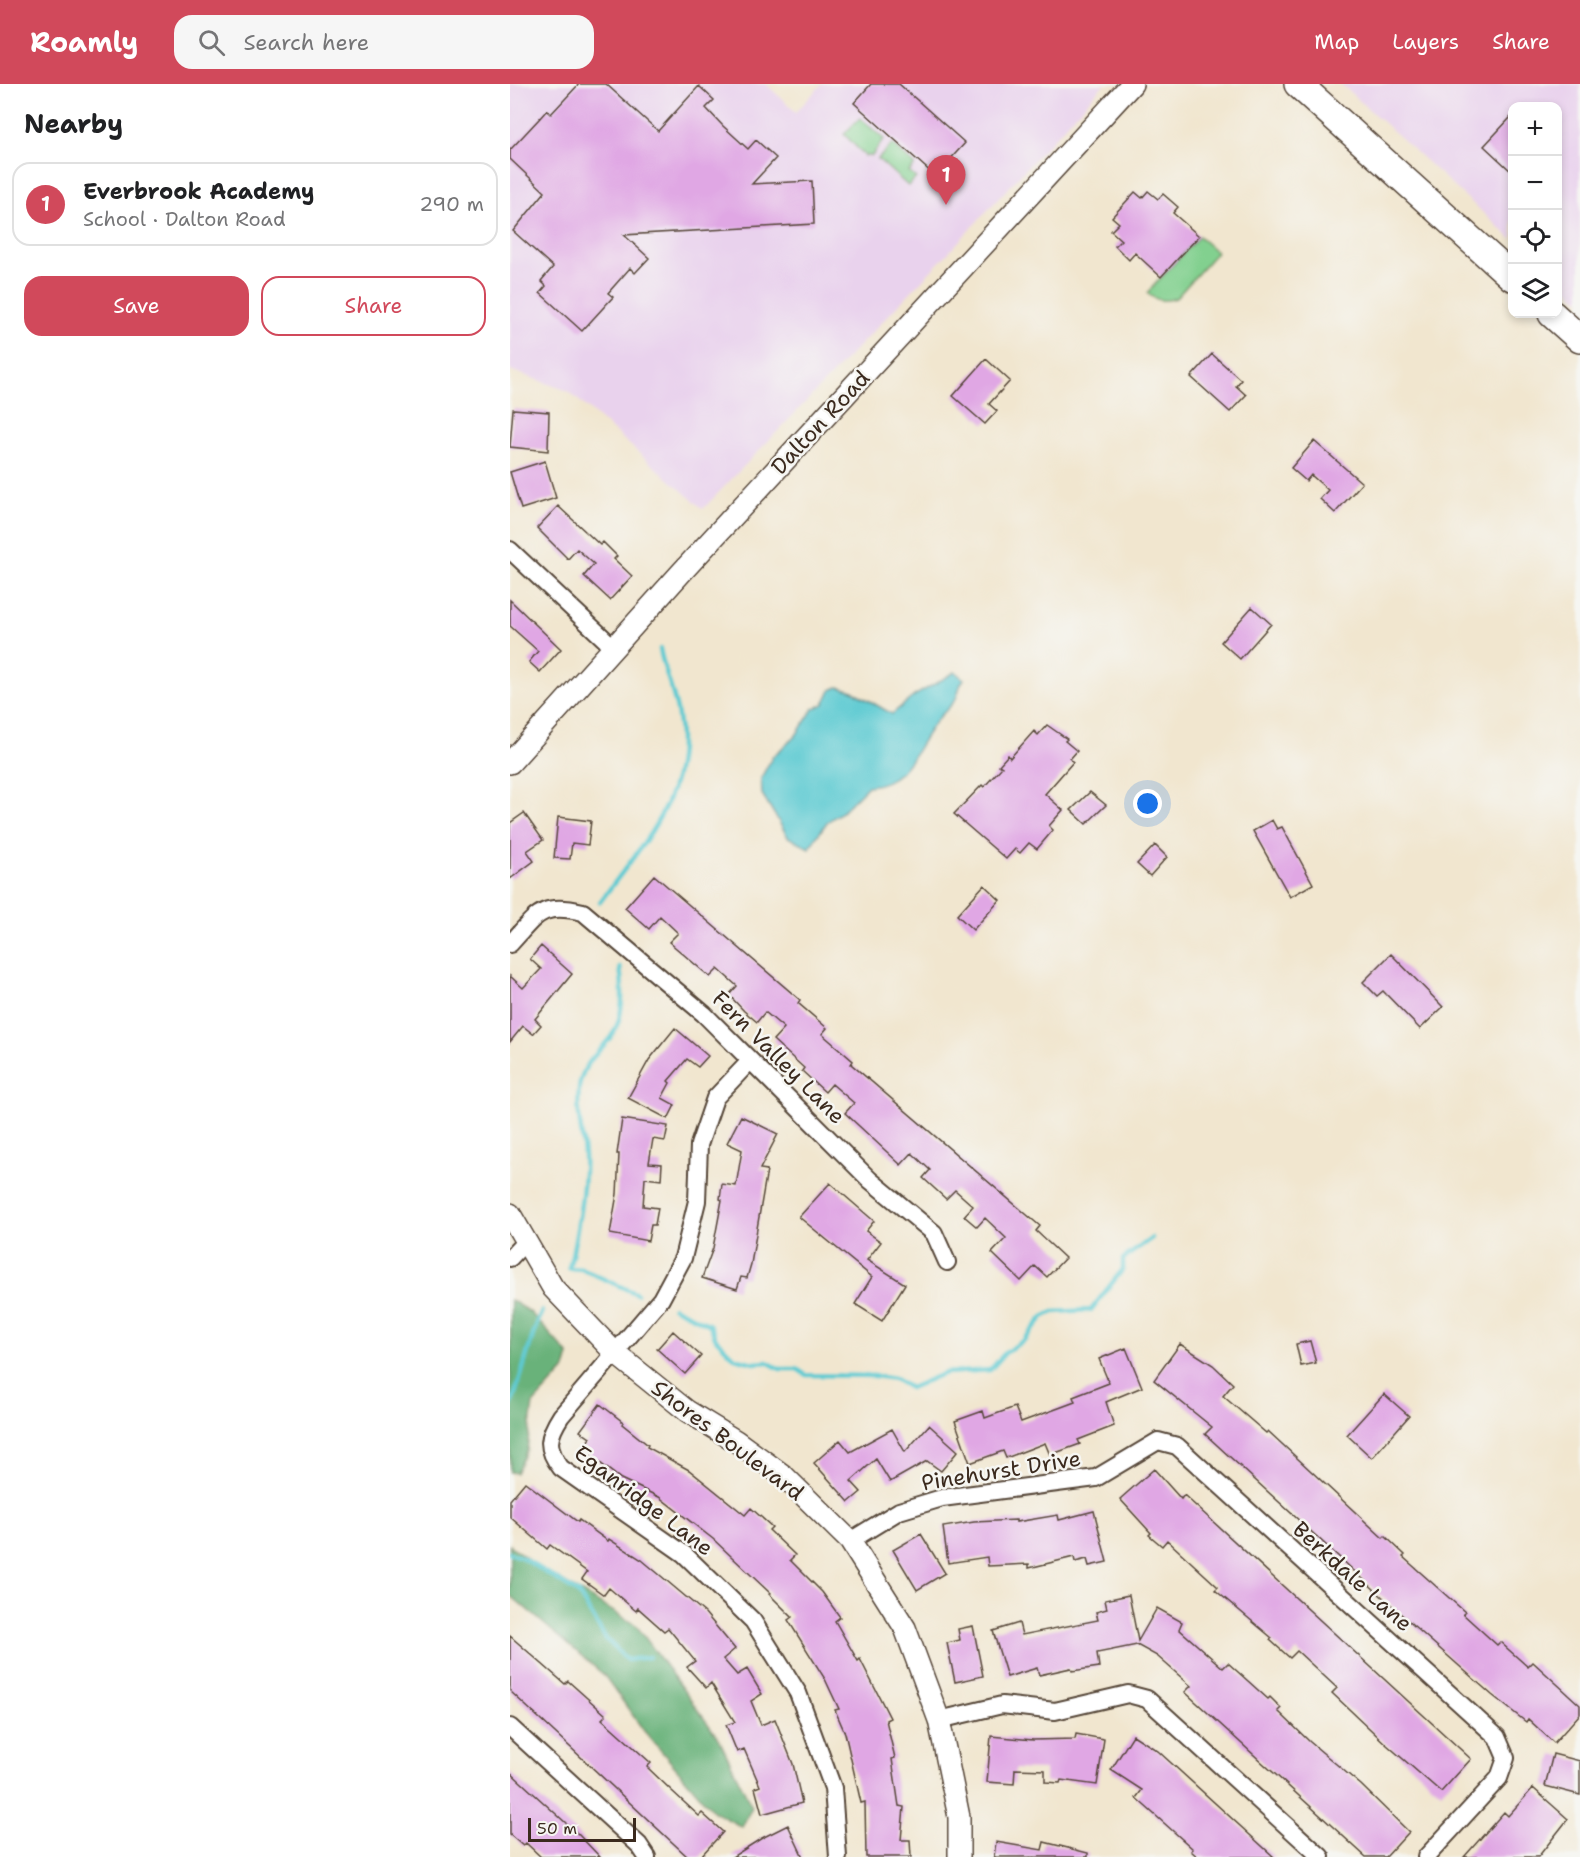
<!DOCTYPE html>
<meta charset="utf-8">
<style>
:root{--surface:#fff;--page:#f6f6f6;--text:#202124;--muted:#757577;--line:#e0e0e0;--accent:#d1495b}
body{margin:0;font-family:"Shantell Sans",sans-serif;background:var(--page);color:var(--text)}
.controls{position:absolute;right:18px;top:18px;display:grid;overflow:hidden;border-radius:12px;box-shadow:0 3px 9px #0003}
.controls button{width:54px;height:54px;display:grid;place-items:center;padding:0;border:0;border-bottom:2px solid var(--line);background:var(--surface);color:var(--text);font:30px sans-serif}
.scale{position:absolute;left:18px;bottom:15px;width:108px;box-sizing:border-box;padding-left:6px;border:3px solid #3b2a1e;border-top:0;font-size:16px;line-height:21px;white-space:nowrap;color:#3b2a1e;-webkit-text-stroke:4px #f6f6f2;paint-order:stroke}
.you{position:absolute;left:638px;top:720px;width:21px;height:21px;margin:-15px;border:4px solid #fff;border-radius:50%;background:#1a73e8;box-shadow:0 0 0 9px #1a73e833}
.badge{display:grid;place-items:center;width:39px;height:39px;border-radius:50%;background:var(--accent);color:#fff;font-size:20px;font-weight:700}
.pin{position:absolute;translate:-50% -50px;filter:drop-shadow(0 2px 3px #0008)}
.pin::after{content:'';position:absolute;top:32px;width:21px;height:18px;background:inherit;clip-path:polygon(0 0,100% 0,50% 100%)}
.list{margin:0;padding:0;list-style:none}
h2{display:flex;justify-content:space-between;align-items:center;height:78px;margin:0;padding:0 24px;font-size:26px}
h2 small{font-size:20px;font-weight:400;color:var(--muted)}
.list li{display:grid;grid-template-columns:39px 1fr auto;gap:18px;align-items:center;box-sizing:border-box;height:84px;margin:0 12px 12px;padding:0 12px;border:2px solid var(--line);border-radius:18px}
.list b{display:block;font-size:22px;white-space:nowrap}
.list p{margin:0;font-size:20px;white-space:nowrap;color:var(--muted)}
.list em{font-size:20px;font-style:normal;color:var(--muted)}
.actions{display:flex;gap:12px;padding:18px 24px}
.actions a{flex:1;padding:14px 0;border:2px solid var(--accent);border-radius:18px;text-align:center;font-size:21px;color:var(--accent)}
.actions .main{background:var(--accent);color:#fff}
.icon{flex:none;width:33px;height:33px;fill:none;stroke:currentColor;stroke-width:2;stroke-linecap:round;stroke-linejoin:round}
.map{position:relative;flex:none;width:1070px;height:1773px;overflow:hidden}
header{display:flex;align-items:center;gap:36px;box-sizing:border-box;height:84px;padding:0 30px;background:var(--accent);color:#fff}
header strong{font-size:28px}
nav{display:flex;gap:33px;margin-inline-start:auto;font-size:21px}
.search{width:420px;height:54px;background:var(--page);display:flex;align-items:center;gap:15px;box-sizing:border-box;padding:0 21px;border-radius:18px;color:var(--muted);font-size:22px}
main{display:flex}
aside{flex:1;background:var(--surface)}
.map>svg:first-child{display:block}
</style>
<header>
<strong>Roamly</strong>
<div class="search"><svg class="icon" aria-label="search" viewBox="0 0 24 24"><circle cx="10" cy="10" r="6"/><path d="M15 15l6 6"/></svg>Search here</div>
<nav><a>Map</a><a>Layers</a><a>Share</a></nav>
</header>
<main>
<aside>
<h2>Nearby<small></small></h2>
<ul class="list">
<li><span class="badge">1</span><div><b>Everbrook Academy</b><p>School · Dalton Road</p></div><em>290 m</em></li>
</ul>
<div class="actions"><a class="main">Save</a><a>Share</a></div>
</aside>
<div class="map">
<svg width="1070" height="1773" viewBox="0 0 1070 1773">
<rect width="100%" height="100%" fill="#f6f6f2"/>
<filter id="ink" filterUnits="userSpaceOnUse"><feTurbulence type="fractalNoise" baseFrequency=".0167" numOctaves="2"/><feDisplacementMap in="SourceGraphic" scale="12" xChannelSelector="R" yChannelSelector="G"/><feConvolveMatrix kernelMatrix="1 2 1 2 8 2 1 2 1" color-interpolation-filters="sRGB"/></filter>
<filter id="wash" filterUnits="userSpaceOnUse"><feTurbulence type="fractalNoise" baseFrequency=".008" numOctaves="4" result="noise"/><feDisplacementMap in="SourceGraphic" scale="24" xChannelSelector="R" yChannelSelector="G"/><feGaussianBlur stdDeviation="1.35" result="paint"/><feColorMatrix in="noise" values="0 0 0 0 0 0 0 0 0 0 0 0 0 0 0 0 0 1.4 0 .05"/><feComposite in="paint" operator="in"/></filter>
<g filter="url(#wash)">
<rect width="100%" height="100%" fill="#f1e6cf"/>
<path fill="#e9d2ed" d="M0,0h256l30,28 26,-28h282l-154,167 -247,258 -135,-118 -58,-21z
M831,0h239v216l-22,-20v-174h-46v133z"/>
<path fill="#82d08f" stroke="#5e7d56" stroke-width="1.5" d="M350,34l24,21 -12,17h-7l-21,-22z
M382,60l23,21 -6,7 7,6 -8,8 -30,-27z
M689,152l18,16 -41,46c-12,4 -20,3 -29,-5z"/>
<path fill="#69b27a" stroke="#526e4c" stroke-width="1.5" d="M1,1216l19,12 39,43 -4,14 -32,35 -6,45 -11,24 -6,-1z
M0,1461l28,22 98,58 83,114 33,68 -10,20 -28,-15 -70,-81 -40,-56 -94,-80z"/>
<path fill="#5dcad2" stroke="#4c7a78" stroke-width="1.5" d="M445,588l9,7c-6,7 -4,10 -7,17 -3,9 -15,17 -21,25 -21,27 -28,62 -68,65l-26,26 -15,10 -18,26 -21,-11 -26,-43 -1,-16 12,-22 22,-19 18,-28 11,-5 7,-14 7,-3 13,3 41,24 22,-18z"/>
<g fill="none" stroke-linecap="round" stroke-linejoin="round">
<path stroke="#5dcad2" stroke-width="4.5" d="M90,818c43,-59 91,-106 78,-186 -3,-22 -14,-44 -18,-67
M110,883c3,23 5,51 -10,71 -12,15 -25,24 -30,44 -5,26 2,47 4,73 2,29 -8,84 -15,113l13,1 55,25
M163,1223l37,18 6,14 19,19 19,5 13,-1 13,7h17l9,6 69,1 20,3 15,9 35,-15 45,-3 15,-17 19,-13 19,-23 10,-5 38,-2 32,-41v-10l29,-21
M0,1323c13,-31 18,-64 32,-96
M0,1469l13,5 55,35 28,46 21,21 22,-3"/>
</g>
<g id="blocks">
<path fill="#e0a7e4" d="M69,0h27l52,47 41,-45 15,14 -8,8 17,18 25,23 8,-9 20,18 -24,26 60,-3 2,43 -190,11 25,23 -14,15 -5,-5 -22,25 5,4 -31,34 -42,-38 6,-7 -5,-5 12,-14 -40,-36 32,-39 -35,-33v-9l29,-31 8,-9 4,4z
M361,0h28l66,59 -30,33 -81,-73z
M1002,32v56l-28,-26z
M638,107l10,8 5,-5 15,13 -5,6 26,23 -38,41 -26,-24 -6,7 -14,-14 6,-6 -10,-9 8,-8 -7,-6 23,-25 7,6z
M702,270l29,26 -5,6 10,9 -16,17 -39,-35z
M476,275l24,22 -21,23 8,7 -12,13 -32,-28z
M3,325l36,3 -1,39 -38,-4z
M804,357l48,42 -27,30 -15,-14 8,-9 -17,-15 -5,6 -15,-13z
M35,377l11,37 -35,11 -11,-37z
M48,422l42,39 3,-3 14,14 -3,3 18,17 -22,24 -26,-24 10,-12 -17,-15 -9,10 -31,-31z
M0,516l51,49 -21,23 -11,-10 9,-11 -28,-25z
M742,523l19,17 -31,35 -19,-17z
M537,641l20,14 -2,2 12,10 -7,8 3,3 -28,32 18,16 -14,16 4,4 -16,19 -8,-6 -9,10 -5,-4 -9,10 -52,-45 28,-29 2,2 18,-20 -3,-2 9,-10 2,3 24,-27 4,4z
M580,708l16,13 -20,19 -15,-14z
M14,729l19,27 -16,11 7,10 -24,18v-56z
M48,733l33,4 -3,24 -16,-2 -2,16 -16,-1z
M762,736l5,9 5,-2 31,57 -23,13 -37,-66z
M645,761l12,12 -17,19 -13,-12z
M144,791l146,125 -2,3 29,25 -5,6 31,27 -2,3 189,162 -4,5 29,27 -18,19 -12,-11 -14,15 -29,-28 14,-15 -21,-20 -8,9 -13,-11 9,-10 -18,-16 -9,9 -23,-21 7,-8 -18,-17 -11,12 -56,-52 9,-10 -22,-19 -7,8 -23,-21 2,-3 -31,-28 11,-12 -19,-16 -8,10 -13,-11 -15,-16 8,-9 -19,-17 -8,8 -41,-35 9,-9 -18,-17 -11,13 -24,-21z
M474,801l16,15 -27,30 -16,-15z
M31,862l31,28 -37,45 6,6 -8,9 -10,-8 -13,16v-66l13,12 18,-19 -11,-10z
M881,870l52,53 -23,22 -37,-38 -6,5 -14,-14z
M165,944l33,28 -10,11 -11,-8 -19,22 2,2 -8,15 13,7 -7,14 -40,-21 21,-38z
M231,1032l37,18 -18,35 7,1 -16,94 -4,14 -6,-1 -4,12 -35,-11 11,-30 9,-48 -2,-1 2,-15 14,2 6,-36 -15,-7z
M112,1035l46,7 -3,15 -12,-2 -4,24 13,1 -1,16 -16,-2 -2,28 15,2 -3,17h-4l-3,16 -38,-7 7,-40 2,-40h-2z
M320,1099l44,38 -8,10 15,11 -14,18 38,24 -23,37 -27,-17 17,-27 -73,-60z
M163,1247l28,25 -16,18 -28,-25z
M800,1257l6,22 -15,3 -5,-22z
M670,1260l33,21 20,19 -10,12 43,37 2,-2 115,107 2,-2 20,19 -2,2 62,55 -2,2 34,31 3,-3 28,25 5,-5 47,43v9l-26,29 -26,-24 -2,3 -34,-27 -79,-70 -208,-191 7,-7 -58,-47z
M616,1264l16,39 -36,15 8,24 -36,14 2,4 -30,11 -5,-12 -39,15 -3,-7 -33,12 -15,-42 28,-10 2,7 30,-11 6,15 54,-20 -2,-5 36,-14 -10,-24z
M874,1310l25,22 -37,42 -25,-23z
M90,1320l23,18 -1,2 26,21 -1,2 42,23 56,45 6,-7 21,19 -3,3 26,25 -5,5 32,32 18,25 -5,4 23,40 2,-2 30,59 -4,2 9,38 -3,1 7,47 5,1 -3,33h9l1,17h-45l-1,-55 -4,1 -16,-70 -10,-23 4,-1 -14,-30 -37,-59 4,-3 -23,-23 1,-1 -57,-54 -54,-42 -38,-18 -39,-30 8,-11 -10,-7z
M419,1341l29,26 -17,20 -14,-10 -37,21 -14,-23 -25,22 10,11 -12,10 -35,-39 26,-23 10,12 42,-23 13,23z
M644,1385l27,30 3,-4 287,264 -30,33 -54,-47 -55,-52 5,-5 -40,-37 -7,7 -20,-18 2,-2 -57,-48 3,-3 -51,-47 -5,6 -13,-11 2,-2 -31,-34z
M15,1398l53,40 1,-2 29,21 1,-2 33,21 63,53 30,36 -12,10 14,16 10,-6 15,25 -11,7 10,24 14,-6 18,45 9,39 -40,11 -7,-26 5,-2 -16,-37 -7,3 -11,-27 9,-3 -24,-39 -5,5 -19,-21 8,-6 -27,-33 -4,3 -26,-23 -2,3 -27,-23 -5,7 -22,-16 5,-7 -37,-27 -3,4 -37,-32v-17z
M584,1427l13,51 -18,4 -2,-7 -12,3 -1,-5 -45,11v-4l-41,2 -1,-9 -39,6 -5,-36 31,-5 42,-2v2l42,-7 1,5z
M411,1450l24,39 -28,17 -24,-40z
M619,1511l9,46 19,-33 25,14 -3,7 44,39 5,-5 40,36 2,-2 11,11 -3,3 32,31 51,43 48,47 -23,25h-20l-181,-165 6,-6 -34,-30 -20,-11 -40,8 2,14 -27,4 -1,-3 -32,7 -2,-7 -30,9 -14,-46 26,-8 3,12 76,-15 -2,-8 11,-3 -2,-9z
M463,1542l10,50 -28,6 -8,-39 13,-3 -2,-11z
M0,1552l55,48 3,-3 38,34 -4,4 49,44 -4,4 25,24 27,25 3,-3 21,19 -23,25h-12l-178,-166z
M566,1650l28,5 -7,46 -36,-5 -1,3 -15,-1v-12l-30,-1 -1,15 -27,-2 4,-46 42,4 42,-1z
M623,1651l25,16 116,106h-76l-7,-6 2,-2 -57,-51 6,-8 -31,-20z
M1043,1670l27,7v34l-35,-9z
M0,1688l68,62 22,23h-59l-15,-14 -3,3 -13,-11z
M1023,1704l35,31 -30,38h-74l40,-45 4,4z
M278,1741l15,32h-71l30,-19z
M486,1758l46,8 2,-8 44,11v4h-94z"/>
</g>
</g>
<g filter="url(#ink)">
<use href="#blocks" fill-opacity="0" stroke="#564639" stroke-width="1.5"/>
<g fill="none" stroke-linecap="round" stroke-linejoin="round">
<g stroke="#564639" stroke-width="20">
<path id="minor" d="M0,466l103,97
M0,860c27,-29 30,-42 73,-32l121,102 166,166 64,53 13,29
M240,977l-35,37 -16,47 -2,56 -14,57 -22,41 -100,117c-13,20 -16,32 0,52l123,86 69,67 45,72 35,95 5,69
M0,1174l14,-15
M340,1457l49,-30 43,-13 154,-20 62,-37 19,5 320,291 9,21 -7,20 -73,79
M429,1636l63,-15 53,6 73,-17 19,5 174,158
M0,1643l129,118 8,12"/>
</g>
<g stroke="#564639" stroke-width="24">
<path id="tertiary" d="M0,679l170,-189 452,-490
M0,1130l43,74 62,65 72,58 49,30 48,35 66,65 55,87 34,92 20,97v40"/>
</g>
<g stroke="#564639" stroke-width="30">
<path id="primary" d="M788,0l214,193
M1042,230l28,25"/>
</g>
<use href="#minor" stroke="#fff" stroke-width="16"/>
<use href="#tertiary" stroke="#fff" stroke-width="21"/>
<use href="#primary" stroke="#fff" stroke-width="27"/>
</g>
</g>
<g text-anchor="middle" stroke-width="5" stroke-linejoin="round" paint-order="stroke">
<g font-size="22" fill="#3b2a1e" stroke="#f6f6f2">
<text transform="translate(310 338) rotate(-47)" y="8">Dalton Road</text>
<text transform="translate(269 973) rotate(45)" y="8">Fern Valley Lane</text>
<text transform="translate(218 1356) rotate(37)" y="8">Shores Boulevard</text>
<text transform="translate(491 1386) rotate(-9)" y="8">Pinehurst Drive</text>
<text transform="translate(134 1416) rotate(37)" y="8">Eganridge Lane</text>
<text transform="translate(843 1492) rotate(42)" y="8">Berkdale Lane</text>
</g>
</g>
</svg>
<div class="controls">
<button>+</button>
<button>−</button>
<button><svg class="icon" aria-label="locate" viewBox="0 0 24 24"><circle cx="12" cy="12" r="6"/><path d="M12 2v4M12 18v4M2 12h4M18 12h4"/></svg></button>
<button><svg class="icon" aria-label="layers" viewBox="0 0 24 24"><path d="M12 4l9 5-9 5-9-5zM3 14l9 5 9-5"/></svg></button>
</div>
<div class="scale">50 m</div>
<div class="you"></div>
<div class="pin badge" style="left:436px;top:121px">1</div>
</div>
</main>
